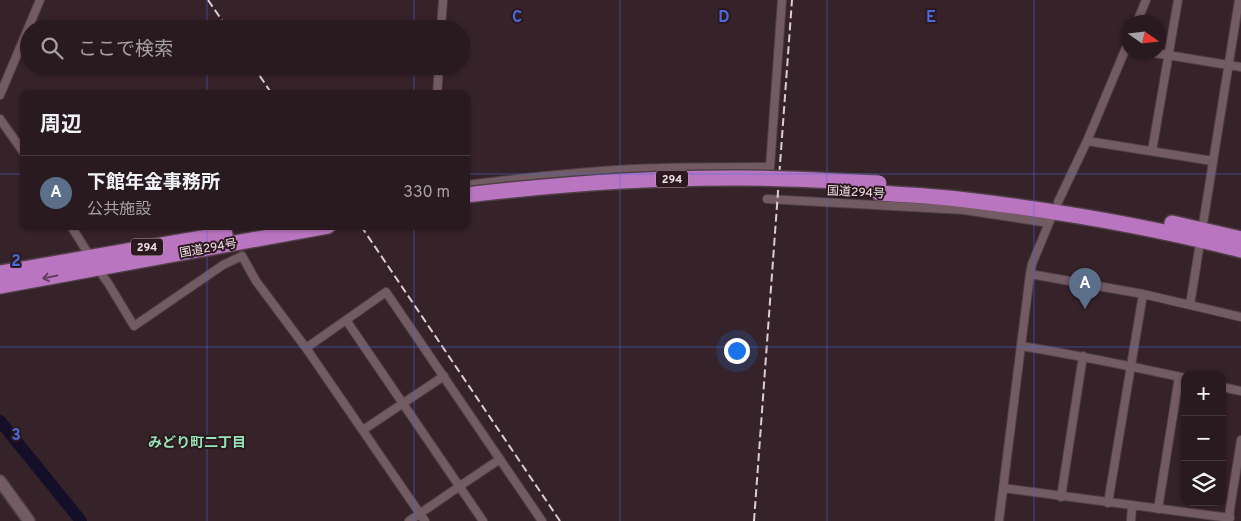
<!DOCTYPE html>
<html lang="ja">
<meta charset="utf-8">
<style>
:root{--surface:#281a1f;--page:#302328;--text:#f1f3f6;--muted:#a5a1a4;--line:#44383d;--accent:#bca0f2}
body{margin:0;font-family:Overpass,"Noto Sans JP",sans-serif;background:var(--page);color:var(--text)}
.controls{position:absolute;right:15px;bottom:15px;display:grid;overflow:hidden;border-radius:10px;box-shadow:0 1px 4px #0004}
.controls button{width:45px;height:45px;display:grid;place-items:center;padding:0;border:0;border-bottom:1px solid var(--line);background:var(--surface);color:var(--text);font:25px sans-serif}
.compass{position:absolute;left:1121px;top:15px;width:45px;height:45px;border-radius:50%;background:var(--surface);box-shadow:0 1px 4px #0004;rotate:104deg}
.you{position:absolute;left:736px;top:350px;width:18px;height:18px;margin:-12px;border:4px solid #fff;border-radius:50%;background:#1a73e8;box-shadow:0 0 0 8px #1a73e833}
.badge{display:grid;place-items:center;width:32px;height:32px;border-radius:50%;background:var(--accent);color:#fff;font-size:16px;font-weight:700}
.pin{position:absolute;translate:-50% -41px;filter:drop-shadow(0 1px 2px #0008)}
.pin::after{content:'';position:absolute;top:26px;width:18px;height:15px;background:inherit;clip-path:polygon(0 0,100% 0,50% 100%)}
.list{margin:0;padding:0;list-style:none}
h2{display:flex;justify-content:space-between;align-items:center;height:65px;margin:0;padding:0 20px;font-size:21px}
h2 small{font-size:16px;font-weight:400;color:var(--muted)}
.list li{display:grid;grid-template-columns:32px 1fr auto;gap:15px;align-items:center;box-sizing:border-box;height:75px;padding:0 20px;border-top:1px solid var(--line)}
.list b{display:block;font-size:19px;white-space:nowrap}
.list p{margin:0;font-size:16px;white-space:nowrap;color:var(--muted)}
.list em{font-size:16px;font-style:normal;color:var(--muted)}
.icon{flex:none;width:28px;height:28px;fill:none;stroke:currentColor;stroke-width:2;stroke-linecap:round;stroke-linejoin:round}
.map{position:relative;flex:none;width:1241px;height:521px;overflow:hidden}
.search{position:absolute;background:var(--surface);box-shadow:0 1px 4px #0004;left:20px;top:20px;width:450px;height:55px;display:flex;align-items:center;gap:12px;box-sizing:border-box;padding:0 18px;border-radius:28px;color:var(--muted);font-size:19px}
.panel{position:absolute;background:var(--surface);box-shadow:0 1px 4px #0004;left:20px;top:90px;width:450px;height:140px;border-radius:10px}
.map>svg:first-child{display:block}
</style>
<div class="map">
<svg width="1241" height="521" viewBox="0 0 1241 521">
<rect width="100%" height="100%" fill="#362229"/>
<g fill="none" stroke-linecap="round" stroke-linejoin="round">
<path stroke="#140e28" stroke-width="12" d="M0,421l81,100"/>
<g stroke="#503f46" stroke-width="10">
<path id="street" d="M1137,22l9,-22
M441,29l2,-29
M1149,52l92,15
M437,94l2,-28
M0,95l40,-95
M0,119l24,34
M1087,141l126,20
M1152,151l26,-151
M466,185c55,-7 111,-13 167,-16 45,-2 91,-2 137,-2l12,-167
M767,199l197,11 85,13
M1058,202l29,-61 41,-98
M71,226l20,32
M97,268l11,15 26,43 89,-61 19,-9 14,25 50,67 119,173
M1030,274l113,20 98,23
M1190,305l49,-305
M346,320l137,201
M1021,346c55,9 109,20 164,32
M306,348l80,-56 156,229
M1222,387l19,4
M363,430l81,-54
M1003,488l227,30
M1061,497l22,-141
M1108,503l35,-209
M1158,509l21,-132
M409,521l51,-35 40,-27
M999,521l31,-247 2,-10 22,-53
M1131,521l1,-15
M1229,521l1,-12 11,-69"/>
</g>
<g stroke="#503f46" stroke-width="14">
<path id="secondary" d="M0,481l29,40"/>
</g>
<g stroke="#503f46" stroke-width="18">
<path id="highway" d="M879,193c26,2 53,3 79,6 95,11 190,27 283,51
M1172,223l69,16
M0,273l225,-39
M0,286l328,-60"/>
</g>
<use href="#street" stroke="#735b63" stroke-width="8"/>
<use href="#secondary" stroke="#735b63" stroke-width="11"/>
<use href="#highway" stroke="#ba75c1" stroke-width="15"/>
<path stroke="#ddcdd3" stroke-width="2" stroke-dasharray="8 4" stroke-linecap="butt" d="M208,0l20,29
M253,66l19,28
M361,226l199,295
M754,521l38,-521"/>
<g stroke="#503f46" stroke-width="18" stroke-linecap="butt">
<path id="highway-bridge" d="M466,195c93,-11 187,-18 280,-17 44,0 89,3 133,5"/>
</g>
<use href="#highway-bridge" stroke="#ba75c1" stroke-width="15"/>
</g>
<defs><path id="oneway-shaft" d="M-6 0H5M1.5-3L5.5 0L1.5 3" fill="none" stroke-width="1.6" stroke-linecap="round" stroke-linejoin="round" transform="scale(1.25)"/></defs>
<use stroke="#653d60" href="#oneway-shaft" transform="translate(50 277) rotate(169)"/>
<path fill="none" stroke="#486cdb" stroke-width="1" stroke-opacity="0.55" d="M207,0v29M414,0v29M620,0v521M827,0v521M1034,0v521M207,66v28M414,66v28M0,174h24M466,174h775M207,226v295M414,226v295M0,347h1241"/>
<g text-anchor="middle" stroke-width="4" stroke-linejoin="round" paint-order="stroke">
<g fill="#2c181f" stroke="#b7a7ac" stroke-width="1">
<rect x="656" y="170.5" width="32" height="17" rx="4"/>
<rect x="131" y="238.5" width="32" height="17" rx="4"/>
</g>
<g font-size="11" font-weight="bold" fill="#f3e4e9">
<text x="672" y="183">294</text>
<text x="147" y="251">294</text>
</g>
<g font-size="12" fill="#f3e4e9" stroke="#2c181f">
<text transform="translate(856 192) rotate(3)" y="4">国道294号</text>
<text transform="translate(208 248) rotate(-10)" y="4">国道294号</text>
</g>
<g font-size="14" font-weight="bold" fill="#95e4b7" stroke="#2c181f">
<text x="197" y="447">みどり町二丁目</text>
</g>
</g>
<g font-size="16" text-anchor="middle" font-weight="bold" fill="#486cdb" stroke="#2c181f" stroke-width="4" stroke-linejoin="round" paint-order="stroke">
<text x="517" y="22">C</text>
<text x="724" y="22">D</text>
<text x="931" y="22">E</text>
<text x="16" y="266">2</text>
<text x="16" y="440">3</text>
</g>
</svg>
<div class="controls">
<button>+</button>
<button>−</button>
<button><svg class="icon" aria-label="layers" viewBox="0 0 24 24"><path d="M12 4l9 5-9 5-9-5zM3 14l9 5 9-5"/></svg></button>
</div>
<svg class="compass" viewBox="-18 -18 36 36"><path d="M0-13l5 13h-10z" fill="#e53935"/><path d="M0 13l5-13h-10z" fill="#a5a1a4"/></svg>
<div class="you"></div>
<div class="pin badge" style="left:1085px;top:309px;background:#5c6f8a">A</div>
<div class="search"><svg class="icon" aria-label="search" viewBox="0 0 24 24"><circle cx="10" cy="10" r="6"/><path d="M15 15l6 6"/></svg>ここで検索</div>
<section class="panel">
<h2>周辺<small></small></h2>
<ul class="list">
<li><span class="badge" style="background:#5c6f8a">A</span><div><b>下館年金事務所</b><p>公共施設</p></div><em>330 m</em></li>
</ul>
</section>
</div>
